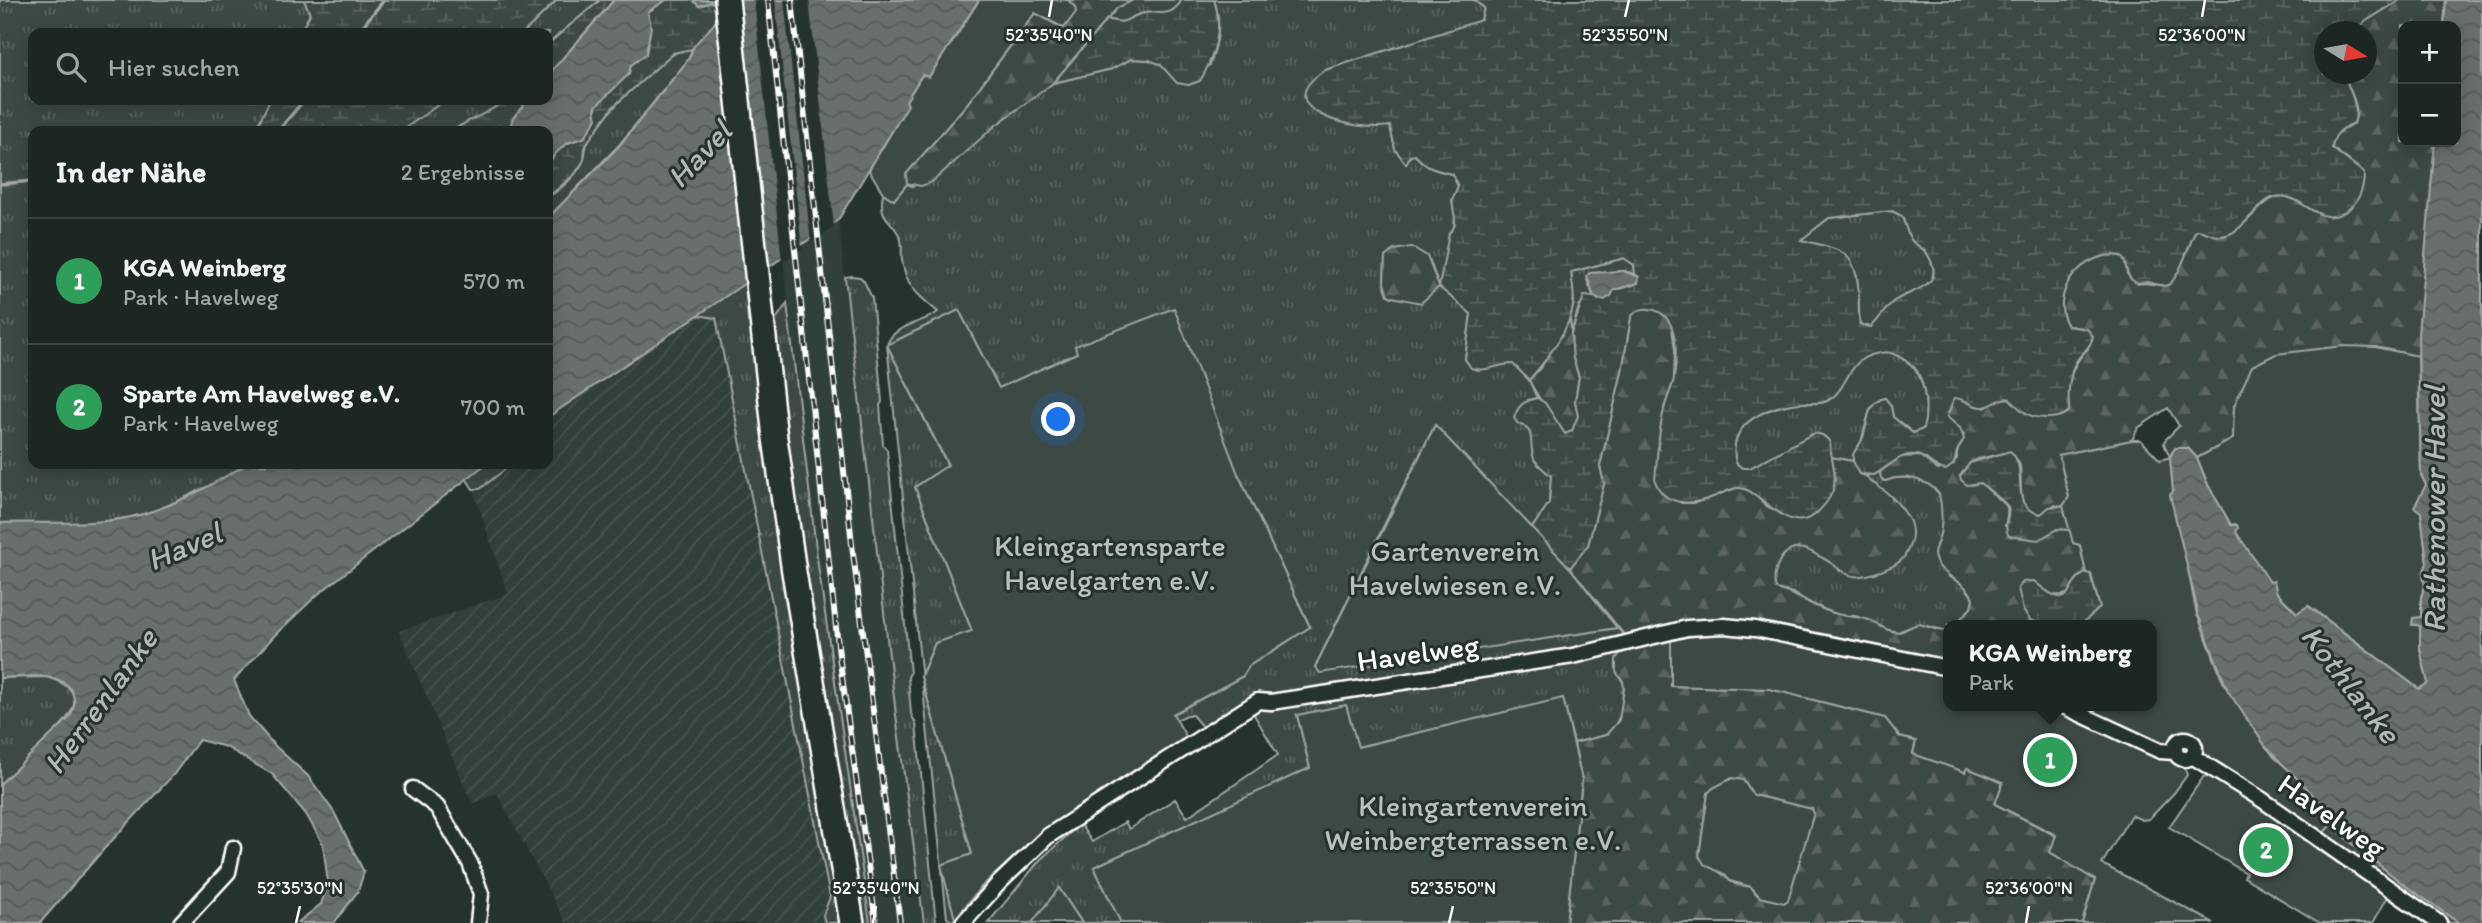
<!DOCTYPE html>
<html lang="de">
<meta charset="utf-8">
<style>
:root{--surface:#1c2622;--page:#29322f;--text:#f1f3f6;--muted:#a0a5a5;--line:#3a4340;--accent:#8c9099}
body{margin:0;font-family:Itim,sans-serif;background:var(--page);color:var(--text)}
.controls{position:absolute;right:21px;top:21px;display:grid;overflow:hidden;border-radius:14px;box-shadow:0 4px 18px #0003}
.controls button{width:63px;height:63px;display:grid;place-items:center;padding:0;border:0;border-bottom:2px solid var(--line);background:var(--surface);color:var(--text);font:35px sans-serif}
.compass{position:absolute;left:2314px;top:21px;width:63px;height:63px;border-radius:50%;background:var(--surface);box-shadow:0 4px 18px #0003;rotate:101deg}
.you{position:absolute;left:1059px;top:420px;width:24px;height:24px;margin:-18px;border:5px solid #fff;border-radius:50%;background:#1a73e8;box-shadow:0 0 0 10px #1a73e833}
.badge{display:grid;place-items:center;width:46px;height:46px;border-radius:50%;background:var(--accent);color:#fff;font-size:23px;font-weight:700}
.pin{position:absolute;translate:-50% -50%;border:4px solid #fff;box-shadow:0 2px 7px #0006}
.popup{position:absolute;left:1943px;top:620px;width:214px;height:91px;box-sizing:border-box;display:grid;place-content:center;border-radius:14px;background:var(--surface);filter:drop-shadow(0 2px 5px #0005);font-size:23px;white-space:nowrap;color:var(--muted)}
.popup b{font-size:26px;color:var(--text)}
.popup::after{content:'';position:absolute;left:50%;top:100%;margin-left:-14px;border:14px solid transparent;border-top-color:var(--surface)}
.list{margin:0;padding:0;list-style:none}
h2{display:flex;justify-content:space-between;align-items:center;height:91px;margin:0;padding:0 28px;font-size:30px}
h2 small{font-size:23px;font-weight:400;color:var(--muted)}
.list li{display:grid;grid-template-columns:46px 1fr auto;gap:21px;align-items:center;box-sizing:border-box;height:126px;padding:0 28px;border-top:2px solid var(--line)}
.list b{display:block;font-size:26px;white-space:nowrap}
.list p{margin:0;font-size:23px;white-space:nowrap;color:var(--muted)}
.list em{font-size:23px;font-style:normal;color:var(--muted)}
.icon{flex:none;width:38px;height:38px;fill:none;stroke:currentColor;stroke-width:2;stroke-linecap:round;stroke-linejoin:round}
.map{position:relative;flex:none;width:2482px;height:923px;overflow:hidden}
.search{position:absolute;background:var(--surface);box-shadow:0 4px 18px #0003;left:28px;top:28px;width:525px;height:77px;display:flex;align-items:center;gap:18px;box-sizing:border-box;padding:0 24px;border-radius:14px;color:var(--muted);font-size:26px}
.panel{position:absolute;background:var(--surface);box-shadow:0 4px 18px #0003;left:28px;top:126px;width:525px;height:343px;border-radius:14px}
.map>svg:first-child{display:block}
</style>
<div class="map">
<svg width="2482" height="923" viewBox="0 0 2482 923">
<defs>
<pattern id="industrial-furrows" width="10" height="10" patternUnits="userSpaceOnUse" patternTransform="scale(1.75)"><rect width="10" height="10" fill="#333f3a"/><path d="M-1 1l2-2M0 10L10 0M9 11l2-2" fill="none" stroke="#47524e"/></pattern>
<pattern id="grass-tufts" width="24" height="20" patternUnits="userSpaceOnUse" patternTransform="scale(1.75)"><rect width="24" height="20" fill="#3e4944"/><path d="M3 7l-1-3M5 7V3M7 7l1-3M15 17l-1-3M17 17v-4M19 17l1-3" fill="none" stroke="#5b6460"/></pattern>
<pattern id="forest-firs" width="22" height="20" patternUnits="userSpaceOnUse" patternTransform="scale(1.75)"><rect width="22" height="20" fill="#3e4944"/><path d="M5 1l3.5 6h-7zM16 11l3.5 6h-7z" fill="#5b6460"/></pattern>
<pattern id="wetland-marsh" width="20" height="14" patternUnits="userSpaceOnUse" patternTransform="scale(1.75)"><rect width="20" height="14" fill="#3e4944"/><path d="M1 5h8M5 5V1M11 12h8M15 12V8" fill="none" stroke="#5b6460"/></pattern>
<pattern id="water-waves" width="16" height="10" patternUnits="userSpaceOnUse" patternTransform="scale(1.75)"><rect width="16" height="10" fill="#67706c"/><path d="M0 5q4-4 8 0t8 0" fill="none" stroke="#575a59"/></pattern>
</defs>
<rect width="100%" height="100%" fill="#26332d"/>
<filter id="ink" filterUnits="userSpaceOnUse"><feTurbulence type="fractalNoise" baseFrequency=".0143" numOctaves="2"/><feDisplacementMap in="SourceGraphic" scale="14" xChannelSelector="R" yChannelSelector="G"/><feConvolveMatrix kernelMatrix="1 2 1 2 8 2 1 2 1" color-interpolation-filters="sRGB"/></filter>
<g filter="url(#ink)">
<path fill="#333f3a" d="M838,220l58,495 28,208h-54l-52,-358 -35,-308z"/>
<path fill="url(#industrial-furrows)" d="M696,315l20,2 114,580 -7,18 2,8h-259l-69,-130 -25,11 -73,-173 109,-37 -35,-105h7l32,-25h36v-47z"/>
<path fill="url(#grass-tufts)" stroke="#9ea4a2" stroke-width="2" fill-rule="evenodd" d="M0,0h304l6,14 -10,19h-267v67h237l-15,31h-222v333h214c-29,17 -60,35 -91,46 -48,18 -106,13 -156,13z
M557,0h43c-17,16 -36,28 -52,45v-12h-25z
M1133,0h49c-14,22 -24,8 -42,14 -17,6 -12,11 -33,5l10,-11z
M1214,0h260l10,8 -3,12 -9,4 -147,46 65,56 5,23 11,14 4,-7 5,-1c12,14 20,15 37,19l6,12 -6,14 3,15 -1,13 17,86 -6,45 13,11 25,-6h11l15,16 8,18 -9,2 -2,26 4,5 5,30 16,15 -2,27 -17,25 -97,-103 -45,88 -75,154 5,5 297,-44 9,9 -1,13c-15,12 -9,20 -1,34l-3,29 -6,13 -9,9 -32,8 -11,-44 -206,48 -60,-32 13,53 -216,99 27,56h-39l-23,-35 -27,35h-44l52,-63 40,-36 12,18 33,-20 4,7 46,-30 12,18 91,-62 -25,-42 12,-6 -6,-15 -56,36 -11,-13h-5l-11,5 -3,-6 70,-38 6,-10 61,-39 -72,-153 -162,-128 1,7 -78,35 -40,-78 -72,35 61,121 -33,21 57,144 -37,12 -14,33 51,178 -15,64 24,-31 2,5 -22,26 -9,3 -5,-3 -60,-573c6,-21 36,-21 51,-33 -19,-16 -33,-26 -36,-53 -1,-7 1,-16 -2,-22 -9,-20 -22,-17 -17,-44l11,7 13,-16 5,2 141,-103 59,-14 19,-10 18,1 11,4 5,3 6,9 39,-11c8,-22 12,-43 4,-65zM1412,247l18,14 9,26c-27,15 -30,17 -55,-4l1,-26z
M684,49h8l-4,11 -69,85 -71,73v-21c12,-7 32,-24 36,-39 2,-7 1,-13 6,-20 19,-28 63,-77 94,-89z
M445,100h59c-12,14 -36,18 -51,31h-52z
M1892,211l10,5c3,7 5,18 10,25 5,5 13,8 16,14 20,33 -18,34 -35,47 -8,7 -14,18 -22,25l-11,-2 -3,-50 -57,-35 29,-22z
M1625,258l9,7 1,9 -11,-3 -34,2 -3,7 7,17 -5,-1 -10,10 -8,28 -1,-15 4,-16 -3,-31z
M852,276l8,1 4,4 8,17 10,104 -2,3 3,40 4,5 23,223 -2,4 3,37 5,10 20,199h-12l-28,-208 -51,-438z
M745,281l3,41 5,2 90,599h-18l-2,-8 7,-18 -114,-579 -20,-3z
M787,303l31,262 52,358h-7l-58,-353 -32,-246z
M1889,351c9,5 22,11 28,21 9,16 11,39 7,57l-11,4 -20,-16 -2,-11 -6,-8 -6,2 -9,9 -9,33 -8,13v6l-23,-4v-15l-80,26h-8l-6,-5c-10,-40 27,-54 60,-60 8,-1 19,2 27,-1 21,-8 23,-38 44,-46 7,-3 15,-3 22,-5z
M486,464h26l-32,25h-7l-7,-11z
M1880,472l1,6 4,3c18,-7 42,-3 54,13 4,14 5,39 -3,51l13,32 14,7 10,14 -2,10 -16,17h-7v6l-30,-7 -20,8 -14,-3 -13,-8 -16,-5 -17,-1 -24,-10 -21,-12 -17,-4c-6,-17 4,-42 26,-41 12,1 32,14 38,23l36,-86 -7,-3 -3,-6z
M46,677c48,14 26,37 3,62 -16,16 -32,30 -49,45v-106z
M2336,818l11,21 56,45 56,39h-9l-128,-88z"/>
<path fill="url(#forest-firs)" stroke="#9ea4a2" stroke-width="2" fill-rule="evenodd" d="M1068,0h65l-16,8 -64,75 -57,42 -64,57 -11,4 -15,-3v-9l60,-69 69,-92 27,15 13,-21z
M2400,0h46l-2,26h-41v116h32l-17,214 -43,-9 -141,59 -1,33 -36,19 -9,-10 -15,3 -3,6 -6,-13 1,-4 14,-14 -11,-18 -30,20 -6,12 -73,15 10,42 -6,9 -9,-1 -13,9c-27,-3 -18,-28 -21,-48 -1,-5 -6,-10 -10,-14l-32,7 -8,4 -10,13 11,9 9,-2c6,4 9,8 14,12 16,12 15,11 11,31l38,11 14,-8 13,1 3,13 7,2 6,28c-21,8 -4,25 -36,22l-20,25 12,5h-87l16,-17 2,-10c-7,-18 -31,-20 -38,-39 -3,-8 2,-13 4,-21 4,-12 3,-32 0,-44 -12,-16 -36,-20 -54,-13l-4,-3 -1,-6 20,-15 20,-1 18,14 19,-11v-7l7,-18 -17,-17 7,-19 4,-1 27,11 14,-9 10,-1c19,17 27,21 52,18l8,-9c-4,-21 3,-44 19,-58l-6,-21 -14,-2c-21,-33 16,-77 53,-70l4,4 2,14 11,10c10,-3 19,3 28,1 11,-2 24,-42 29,-54l3,-2c10,2 17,7 27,5 25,-4 40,-47 65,-36 9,3 17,9 25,14l42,-45 -25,-19c2,-15 9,-19 22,-25 8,-19 -7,-33 -9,-49h21v-42l-11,-1 11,-10z
M1412,247l15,9 12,31 -18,16 -29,-6 -4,-2 -4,-12 1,-26 9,-7z
M1646,308l13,3 11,10 2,7 3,22 -1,30 -10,28 17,95h14l44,-16 11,4 18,16 31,13 36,-40 -5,-23 23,4 6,13 7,2c3,6 6,6 12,10 12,8 26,22 32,36 5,13 1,24 -6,35 -6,8 -14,10 -23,14 -38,13 -32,0 -62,-15 -4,-2 -10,-6 -15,-7 -22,-5 -34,23 -28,40 22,5 39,20 61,25 10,3 21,2 32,6 10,4 17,12 30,12 7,-1 12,-7 20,-8l19,6 10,1v31l-189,-38 -133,13 -56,-69 18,-23 16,-61 -4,-18 22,-95 9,-54 4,-5z
M1570,319l3,39 6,19 -4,24 3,15 -6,15 -7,4c-12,-19 -27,-35 -36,-55l13,-14z
M1671,639v47l99,3 116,29 14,19 16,4 -3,12 52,19 1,-5 37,16 -8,21 61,32 -6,16 45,28 -13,43h-516l16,-143 -8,-37 32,-8 13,-15 5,-31 -1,-8 -7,-9v-13l3,-4 6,-5zM1746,783l7,12 59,14 -55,86 -6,-8 -16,-3 -36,-28 9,-62 5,-6z"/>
<path fill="url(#wetland-marsh)" stroke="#9ea4a2" stroke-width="2" fill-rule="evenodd" d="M304,0h253l-34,33h-223l10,-19z
M600,0h14l-66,75v-30c16,-17 35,-29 52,-45z
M666,0h27l6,6 12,-4 4,1 3,5 -1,13 -25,28 -19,4 -60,54 -24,33 -4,8 -1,12 -9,14 -27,23c0,-9 -3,-24 0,-33 8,-24 36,-20 47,-43 2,-5 0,-10 1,-15l32,-32 3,-9 15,-11 2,-42z
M1182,0h32c10,29 1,56 -14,81l-11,4 -12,-2 -17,-19 -11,-4 -18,-1 -19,10 -59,14 54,-64c21,6 16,1 33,-5 18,-6 28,8 42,-14z
M1474,0h926l-34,21 -11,10 -31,1v42h21c2,16 16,31 9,49 -13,6 -20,10 -22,25l32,25c0,13 -4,26 -14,35 -30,26 -48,-18 -75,-11 -20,5 -32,40 -56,39 -8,0 -13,-5 -21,-6l-3,2c-5,10 -17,49 -27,53 -8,3 -14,-3 -21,-3 -7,0 -9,3 -15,-2 -8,-7 -4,-17 -11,-24 -37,-7 -74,37 -53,70l19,3 6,7c-2,12 -10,15 -16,24 -9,14 -9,35 -8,51 -9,9 -32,9 -43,2 -6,-3 -12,-10 -17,-15 -11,0 -18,10 -27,9 -11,0 -17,-9 -28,-9l-7,19 13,11 4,11 -7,12 -3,13 -8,6c-9,-1 -13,-6 -20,-11 -21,-13 -35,7 -52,16l-15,-1c-2,-5 -7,-11 -6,-17 0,-6 5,-10 8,-15 8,-15 3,-39 24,-44l6,8 2,11 20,16 10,-4c5,-17 3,-42 -6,-58 -4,-6 -14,-13 -21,-16 -8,-4 -12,-3 -21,-1 -29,6 -27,37 -48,47 -8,4 -19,1 -27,2 -33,3 -74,20 -64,60l6,5h8l62,-34c9,-1 12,1 18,8 0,14 7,30 4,43 -1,10 -9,20 -16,27 -31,29 -58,-26 -80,-24 -8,0 -17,6 -25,9 -22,9 -49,9 -58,-16 2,-24 3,-48 9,-71 2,-11 8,-21 10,-32 3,-22 6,-66 -25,-69 -7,-1 -14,2 -18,8l-9,54 -22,95 4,18 -16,61 -18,23 -38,-40 17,-25 2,-27c-5,-5 -14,-11 -17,-17 -6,-15 3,-30 -16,-35l-4,-6c4,-13 10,-17 23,-20l8,5 20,31 7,-3 6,-15 -3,-15 4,-24 -6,-19 -2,-24 13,-38 10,1 5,3 15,-10 20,-5 5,-8 -4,-3 -1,-9 -10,-7 -53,14c1,11 4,23 2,33 -3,24 -28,57 -44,75l-16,-16c-15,0 -27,9 -42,4l-6,-9 6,-45 -32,-27 10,-54c13,-11 1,-22 4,-35 2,-4 4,-8 5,-12l-6,-12c-18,-5 -23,-4 -37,-19l-5,1 -4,8 -11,-15 -5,-23c-33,6 -127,-16 -65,-56l156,-50 3,-12zM1892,211l10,5c3,7 5,19 10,25 5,5 13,8 16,14 20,33 -18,34 -35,47 -8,7 -14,18 -22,25l-11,-2c-2,-10 -1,-18 -1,-28 -2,-49 -19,-47 -58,-57l28,-22z
M270,100h175l-44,31h-146z
M504,100h24l-15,18 -4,13h-56c15,-13 38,-17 51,-31z
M2010,451c21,18 -4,58 31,63l8,-7 14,-1 7,24 -13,-1 -18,11 -30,-4c-7,-11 2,-19 -1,-29 -2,-4 -24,-21 -28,-24l-13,2 -6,-5 -1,-4 10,-13z
M2086,573h4l10,35 -20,17h-38l-12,-5 -7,-10 -5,-22 5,-6 11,-1c43,37 28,1 52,-8z"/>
<path fill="#3e4944" stroke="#9ea4a2" stroke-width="2" d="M979,0h89l7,7 1,5 -12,16 -29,-15 -69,92 -60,69 1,10 -13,16 -11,-7 -14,-23 38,-64 -1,-5 16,-26 30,-32z
M1174,308l64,166 72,153 -61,39 -6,10 -70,38 14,24 -139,89 -67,60 -26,32 -14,-54 31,-11 -51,-178 14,-33 37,-12 -57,-144 33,-22 -61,-120 72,-35 40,78 78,-35 -2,-7z
M2343,346l32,1 43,9 3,119 5,10 -5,27 6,51 -4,11 2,12 -4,11v21l-8,7h7v24l8,34 -9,6 -110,-83 -12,7 -20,-20 -42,-61 3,-4 -3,-4 -4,1 -23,-40 -11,-27 36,-19 1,-33 18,-40 24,-12z
M1435,425l135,143 47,60 -297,45 -5,-6z
M2132,440h9l19,20 10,-3 3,34 23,120 28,73 50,73 20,17 42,44 -14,17 -117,-79 -15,-24 -13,3 -11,12 -92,-41h78v-81h-66l-1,-4 15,-13 -9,-34 -5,-1 -6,-28 -7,-2 -10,-37 6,-9 -10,-42z
M1723,632l51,6 174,35v33h102l134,60 3,9 -13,18 -25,26 -7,1 -11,-5 -29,49 112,59h-132l13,-43 -45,-28 6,-17 -61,-31 8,-22 -36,-14 -2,4 -52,-18 3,-13 -16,-4 -15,-19 -115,-29 -99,-3v-47z
M1563,698l19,82 -16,143h-445l-27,-56 216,-99 -13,-53 49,-10 12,42z
M2204,776l11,1 174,117 -16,29h-53l-76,-46 2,-4 -77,-46z
M1732,778l11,2 10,15 59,14 2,4 -26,87 -4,3 -24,-6 -9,-10 -21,-6 -6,-7 -19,-9 -6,-9 9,-63 5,-5z
M1059,888l23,35h-50z"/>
<path fill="url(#water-waves)" stroke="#a4a9a7" stroke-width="2" d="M614,0h52l-18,12 3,15 -5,27 -15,11 -2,9 -33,32 -1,4 2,8 -13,20 -17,5 -11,10 -8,12v-34h-39l4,-13 15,-18h20v-25z
M693,0h286l-50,77 -7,-2 -16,26 2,4 -70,115 -290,197v-199l72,-73 68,-85c2,-3 3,-7 4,-10 7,-17 35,-26 23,-47l-4,-1 -12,4z
M2446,0h36v923h-23l-56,-39 -56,-45 -11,-21 -70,-71 -38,-56 -29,-74 -2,-1v-9l-27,-112 3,-4 -3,-34 5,-9h13l9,10 11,27 23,40h6l1,3 -2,4 34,50 4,-1 3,12 20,20 11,-7 111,83 9,-6 -8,-34v-23l-8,-2 1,-6 8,-1v-20l4,-11 -2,-12 4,-11 -6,-51 -7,-5 12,-22 -5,-10 -3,-141 17,-192h21v-116h-12z
M1624,271l15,6 -1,6 -24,7 -3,6 -7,4 -10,-3 -7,-21 3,-3z
M247,464h239l-169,131 -43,41 -40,44 15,36 25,29 34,31 26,36 30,60 -6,19 -24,32h-37l24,-19 7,-20 -5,-40 -17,-30 -34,-40 -46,-27 -27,-7 -25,34 -70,75 -64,74h-40v-139l69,-66c5,-8 7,-17 3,-26 -10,-23 -52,-14 -72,-14v-155c51,-2 107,5 156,-13 31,-11 62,-29 91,-46z"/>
<path fill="#26332d" d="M754,0h21l27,249 -20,13z
M784,0h25l25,227 -23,16z"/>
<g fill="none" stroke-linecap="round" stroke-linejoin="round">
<path stroke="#a4a9a7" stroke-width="3.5" d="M357,33l27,-33
M278,131l26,-31
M0,184l33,-3"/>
<g stroke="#fff" stroke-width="19">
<path id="street" d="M2063,706l97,45 15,1
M2175 749a10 10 0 1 1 20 0a10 10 0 1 1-20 0Z
M2192,756l69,43 178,124
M413,789l24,18 33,56 11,31 -3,29
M181,923l47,-51 5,-24
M963,923l36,-40 49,-47 210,-135 13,1 302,-46 114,-28 37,-2 31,3 193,39"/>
</g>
<g stroke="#fff" stroke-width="28">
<path id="primary" d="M727,0l48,438 19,134 58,351"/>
</g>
<use href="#street" stroke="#26332d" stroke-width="14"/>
<use href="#primary" stroke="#26332d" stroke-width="23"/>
<g stroke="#fff" stroke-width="6">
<path id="rail" d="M768,0l71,655 37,268
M792,0l61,553 47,370"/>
</g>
<use href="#rail" stroke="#26332d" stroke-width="3.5" stroke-dasharray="10" stroke-linecap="butt"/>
</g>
</g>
<path fill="none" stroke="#fff" stroke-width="2.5" d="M1049,17l3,-17M1625,17l4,-17M2202,17l3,-17M296,923l4,-17M873,923l3,-17M1449,923l4,-17M2026,923l3,-17"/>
<g text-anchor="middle" stroke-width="6" stroke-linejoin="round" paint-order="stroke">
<g font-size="30" fill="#bbbfbe" stroke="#26332d">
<text x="1110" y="556">Kleingartensparte<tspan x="1110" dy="34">Havelgarten e.V.</tspan></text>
<text x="1455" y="561">Gartenverein<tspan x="1455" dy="34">Havelwiesen e.V.</tspan></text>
<text x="1473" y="816">Kleingartenverein<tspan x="1473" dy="34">Weinbergterrassen e.V.</tspan></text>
</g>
<g font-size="30" fill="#fff" stroke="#26332d">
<text transform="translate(1418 653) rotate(-8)" y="10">Havelweg</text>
<text transform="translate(2332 816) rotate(35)" y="10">Havelweg</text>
</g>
<g font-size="32" font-style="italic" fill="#b3b8b6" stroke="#26332d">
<text transform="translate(699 154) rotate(-47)" y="11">Havel</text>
<text transform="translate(2434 509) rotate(-90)" y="11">Rathenower Havel</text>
<text transform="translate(184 546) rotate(-23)" y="11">Havel</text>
<text transform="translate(2351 684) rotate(52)" y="11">Kothlanke</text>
<text transform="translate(100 701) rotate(-54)" y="11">Herrenlanke</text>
</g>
</g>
<g font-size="18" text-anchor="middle" fill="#fff" stroke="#26332d" stroke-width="6" stroke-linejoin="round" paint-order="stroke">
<text x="1049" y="41">52°35'40"N</text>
<text x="1625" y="41">52°35'50"N</text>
<text x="2202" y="41">52°36'00"N</text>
<text x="300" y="894">52°35'30"N</text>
<text x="876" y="894">52°35'40"N</text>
<text x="1453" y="894">52°35'50"N</text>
<text x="2029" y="894">52°36'00"N</text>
</g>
</svg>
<div class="controls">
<button>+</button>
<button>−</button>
</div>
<svg class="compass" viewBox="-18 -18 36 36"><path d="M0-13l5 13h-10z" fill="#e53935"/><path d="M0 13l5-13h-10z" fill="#a0a5a5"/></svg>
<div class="you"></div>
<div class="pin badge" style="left:2050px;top:760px;background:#2e9e5b">1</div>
<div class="popup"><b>KGA Weinberg</b>Park</div>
<div class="pin badge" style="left:2266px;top:850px;background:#2e9e5b">2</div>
<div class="search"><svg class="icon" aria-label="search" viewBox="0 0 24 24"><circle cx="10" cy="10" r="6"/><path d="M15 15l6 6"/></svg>Hier suchen</div>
<section class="panel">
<h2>In der Nähe<small>2 Ergebnisse</small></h2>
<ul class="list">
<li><span class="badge" style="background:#2e9e5b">1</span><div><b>KGA Weinberg</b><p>Park · Havelweg</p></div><em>570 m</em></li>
<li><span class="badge" style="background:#2e9e5b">2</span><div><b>Sparte Am Havelweg e.V.</b><p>Park · Havelweg</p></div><em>700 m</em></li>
</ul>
</section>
</div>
